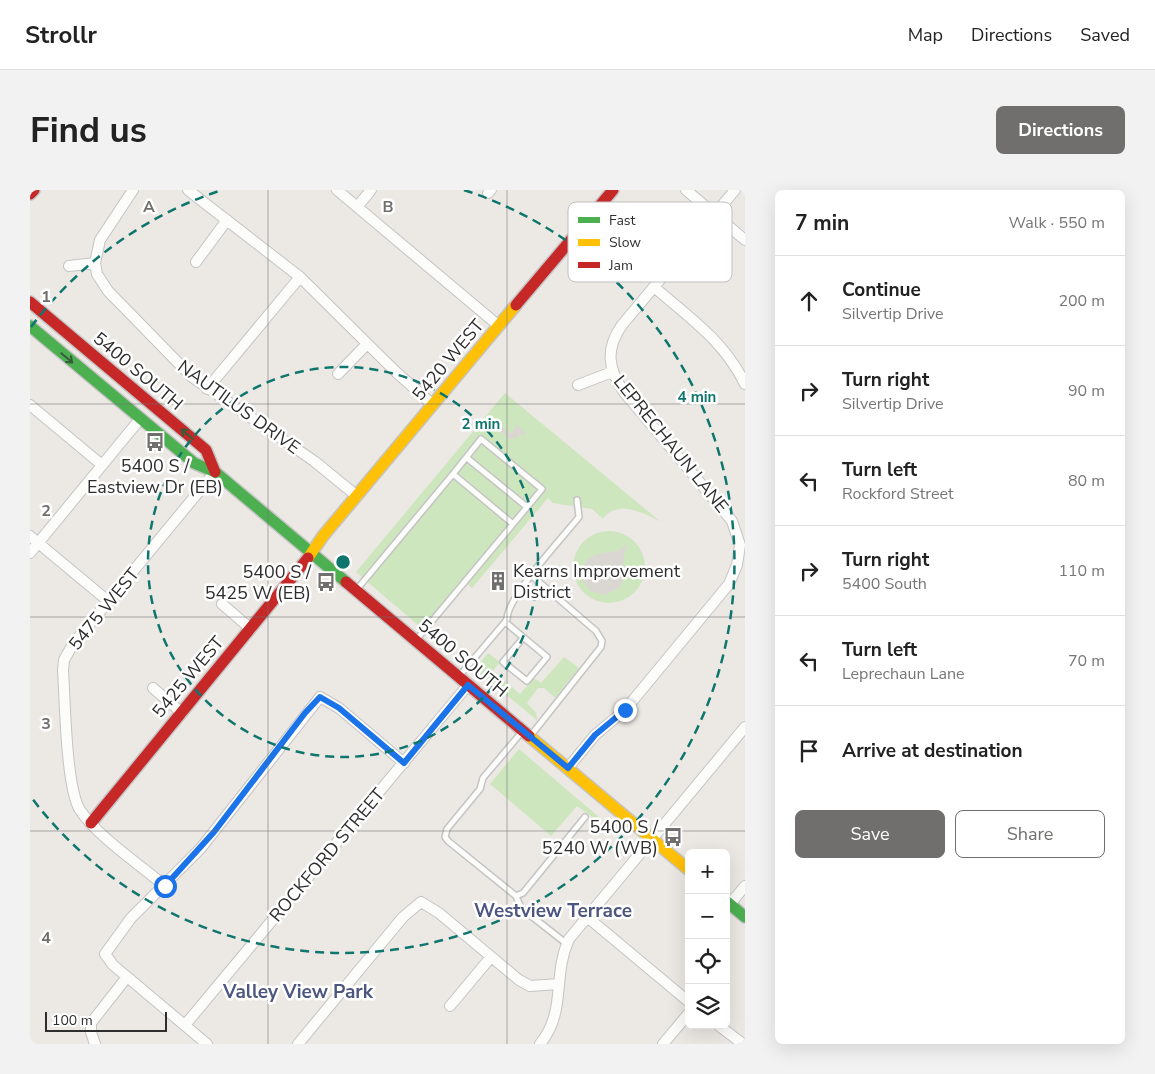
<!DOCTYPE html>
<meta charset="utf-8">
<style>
:root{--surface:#fff;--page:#f2f2f2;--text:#222;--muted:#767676;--line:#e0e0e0;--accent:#706f6e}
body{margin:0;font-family:"Nunito Sans",sans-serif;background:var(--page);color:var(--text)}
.controls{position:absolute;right:15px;bottom:15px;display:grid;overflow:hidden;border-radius:8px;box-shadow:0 5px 20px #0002}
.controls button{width:45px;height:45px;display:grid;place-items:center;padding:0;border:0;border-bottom:1px solid var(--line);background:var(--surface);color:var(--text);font:25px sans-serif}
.scale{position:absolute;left:15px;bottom:12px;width:122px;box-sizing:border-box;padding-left:5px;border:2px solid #2e2e2e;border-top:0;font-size:14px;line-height:18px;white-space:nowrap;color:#2e2e2e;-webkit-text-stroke:4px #fff;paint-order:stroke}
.stop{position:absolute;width:15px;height:15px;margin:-11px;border:4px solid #1a73e8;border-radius:50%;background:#fff}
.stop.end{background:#1a73e8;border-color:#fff;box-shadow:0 1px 5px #0008}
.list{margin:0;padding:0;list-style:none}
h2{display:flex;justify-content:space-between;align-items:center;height:65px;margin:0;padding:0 20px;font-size:21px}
h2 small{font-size:16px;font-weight:400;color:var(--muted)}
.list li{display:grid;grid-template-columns:32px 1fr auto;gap:15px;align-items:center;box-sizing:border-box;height:90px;padding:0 20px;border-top:1px solid var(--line)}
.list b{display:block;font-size:19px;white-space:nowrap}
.list p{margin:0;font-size:16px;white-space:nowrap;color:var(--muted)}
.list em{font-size:16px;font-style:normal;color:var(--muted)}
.actions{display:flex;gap:10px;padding:15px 20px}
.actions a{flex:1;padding:11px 0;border:1px solid var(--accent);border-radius:8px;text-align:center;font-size:18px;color:var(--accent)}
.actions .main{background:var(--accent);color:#fff}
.icon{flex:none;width:28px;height:28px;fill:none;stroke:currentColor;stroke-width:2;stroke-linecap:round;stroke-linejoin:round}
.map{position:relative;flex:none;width:715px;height:854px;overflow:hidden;border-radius:8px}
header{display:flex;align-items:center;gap:30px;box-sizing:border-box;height:70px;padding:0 25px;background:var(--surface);border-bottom:1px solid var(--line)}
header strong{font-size:24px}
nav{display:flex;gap:28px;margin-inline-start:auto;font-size:18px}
.intro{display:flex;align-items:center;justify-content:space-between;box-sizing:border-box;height:120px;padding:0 30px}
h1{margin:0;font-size:35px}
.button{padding:12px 22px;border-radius:8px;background:var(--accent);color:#fff;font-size:18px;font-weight:700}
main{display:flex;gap:30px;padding:0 30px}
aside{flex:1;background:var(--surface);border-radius:8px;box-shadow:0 5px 20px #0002}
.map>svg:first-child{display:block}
</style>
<header>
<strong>Strollr</strong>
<nav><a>Map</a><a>Directions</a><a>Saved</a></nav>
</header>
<div class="intro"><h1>Find us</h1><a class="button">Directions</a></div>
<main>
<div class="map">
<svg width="715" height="854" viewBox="0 0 715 854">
<rect width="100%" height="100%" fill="#ece8e4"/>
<path fill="#cee6be" d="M475,203l156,129c-17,-9 -44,-23 -58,-3l-11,-10 -39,-6 -5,-5 -76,90 -6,-5 -41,48 -69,-59z
M543 377a36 36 0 1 1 72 0a36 36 0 1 1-72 0Z
M458,463l12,9 -7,9 27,23 14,-16 7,5 23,-26 15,11 -24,30 -11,-10h-6l-11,15 9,10 2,8 -63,-52z
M489,559l81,69 -6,8 -6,-5 4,-4 -15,-11 -26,30 -61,-52z"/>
<path fill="#dad6d2" d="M487,235l9,8 -3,3 -3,-2 -4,5 -3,-2 -2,3 -14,-12 3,-2 10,8z
M597,355l-4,15 1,17 -4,10 -15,8 -14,-4 -7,-8 -2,-7 1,-9 5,-8 10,-5 19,-3z"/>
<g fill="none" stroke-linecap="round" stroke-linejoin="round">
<g stroke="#c5c4c5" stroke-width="8">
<path id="lane" d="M437,268l60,49
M423,284l28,-35 61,50 -29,35
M502,386l64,55 6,10 -1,6 -69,87
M328,398l95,-114 60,50 -96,115
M475,432l2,-3c0,-22 56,-82 72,-102l-2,-17
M430,485l45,-53 42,35 -20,24 -24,-19 20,-24
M491,543l-38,45 -3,11 -33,40 -2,8 3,4 68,55 7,-3 62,-76
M486,706l5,12 46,36"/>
</g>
<g stroke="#c5c4c5" stroke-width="12">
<path id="street" d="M158,0l112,87 96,95 37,33
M307,0l162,136
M656,0l59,50
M458,3l3,-3
M327,17l14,-17
M166,72l31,-42
M65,73l5,-23 33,-50
M39,76l26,-3 2,11 11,17 84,86 122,84 43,35
M624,97c36,31 70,54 91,97
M308,184l29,-30
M548,195l34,-13
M177,199l93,-112
M0,215l72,60
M0,346l78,65
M0,363l110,-134
M192,414l29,25
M123,498l29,25
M538,578l27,-33 30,-25 104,-126 8,-19 3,-20 -8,-24 -108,-129c-16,-23 -19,-43 -2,-67l113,-135
M135,696c-25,-21 -68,-50 -85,-76 -14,-22 -15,-110 -17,-140l1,-10 9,-16 142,-172
M700,714l15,-18
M556,726l103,86
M420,816l41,-49
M155,835l283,-340
M688,835l25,19
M65,854l-4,-12v-9l36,-46
M177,854l-94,-79 -8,-11 26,-36 70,-70 119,-151 19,11 65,55
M268,854l105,-127 18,-15 18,11 80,67 11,6 29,-2
M510,854c27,-33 12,-68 29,-105l176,-212
M633,854l26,-31"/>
</g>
<g stroke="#c5c4c5" stroke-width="14">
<path id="fast" d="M0,136l164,137 21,9 131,110
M696,711l19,16"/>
</g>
<g stroke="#c5c4c5" stroke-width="14">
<path id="slow" d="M278,368l15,-22 193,-231
M499,546l160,134"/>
</g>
<g stroke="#c5c4c5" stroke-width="14">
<path id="jam" d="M0,4l4,-4
M0,112l176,148 9,22
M486,115l97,-115
M316,392l183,154
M61,633l217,-265"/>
</g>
<use href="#lane" stroke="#fcfcfb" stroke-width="5"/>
<use href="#street" stroke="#fcfcfb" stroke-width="10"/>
<use href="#fast" stroke="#4caf50" stroke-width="11"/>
<use href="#slow" stroke="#ffc107" stroke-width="11"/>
<use href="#jam" stroke="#c62828" stroke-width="11"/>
</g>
<defs><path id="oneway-shaft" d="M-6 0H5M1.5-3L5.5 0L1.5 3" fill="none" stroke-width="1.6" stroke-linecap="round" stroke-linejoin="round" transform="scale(1.25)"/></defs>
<g stroke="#385b3a">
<use href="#oneway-shaft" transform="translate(37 168) rotate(40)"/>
<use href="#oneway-shaft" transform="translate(157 244) rotate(-140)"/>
</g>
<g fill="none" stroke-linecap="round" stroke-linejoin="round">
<path stroke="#1a73e8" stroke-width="6" d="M135,696l49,-54 91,-119 15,-16 19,11 65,55 64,-78 100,83 27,-33 30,-25"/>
</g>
<path fill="none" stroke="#706f6e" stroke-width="1" stroke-opacity="0.55" d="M238,0v854M477,0v854M0,214h715M0,427h715M0,641h715"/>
<g fill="none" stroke="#0f766e" stroke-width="2.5" stroke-dasharray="9 6">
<circle cx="313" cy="372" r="195"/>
<path d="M1 137A391 391 0 0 1 192 0M434 0A391 391 0 1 1 1 607"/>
</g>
<defs>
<g id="bus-bare" transform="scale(1.5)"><path d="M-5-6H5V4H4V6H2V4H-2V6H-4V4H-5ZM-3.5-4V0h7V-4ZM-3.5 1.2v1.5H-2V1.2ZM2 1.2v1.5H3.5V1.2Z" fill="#706f6e" stroke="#fff" stroke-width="2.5" paint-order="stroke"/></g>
<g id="building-bare" transform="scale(1.5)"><path d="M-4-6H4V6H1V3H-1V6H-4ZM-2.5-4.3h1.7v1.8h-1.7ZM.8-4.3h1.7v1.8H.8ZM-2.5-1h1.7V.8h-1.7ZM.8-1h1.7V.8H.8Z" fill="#706f6e" stroke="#fff" stroke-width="2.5" paint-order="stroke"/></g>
</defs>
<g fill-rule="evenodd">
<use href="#bus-bare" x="125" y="252"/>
<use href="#building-bare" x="468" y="391"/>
<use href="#bus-bare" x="296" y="392"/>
<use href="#bus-bare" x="643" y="647"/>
</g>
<g text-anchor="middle" stroke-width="5" stroke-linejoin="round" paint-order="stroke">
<g font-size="18" fill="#2e2e2e" stroke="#fff">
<text transform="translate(418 170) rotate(-50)" y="6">5420 WEST</text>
<text transform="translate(108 181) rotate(40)" y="6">5400 SOUTH</text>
<text transform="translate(209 217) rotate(36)" y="6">NAUTILUS DRIVE</text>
<text transform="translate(641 254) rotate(51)" y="6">LEPRECHAUN LANE</text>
<text transform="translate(74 419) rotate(-51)" y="6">5475 WEST</text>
<text transform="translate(433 468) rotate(40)" y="6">5400 SOUTH</text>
<text transform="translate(158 487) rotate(-50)" y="6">5425 WEST</text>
<text transform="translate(297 665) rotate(-50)" y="6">ROCKFORD STREET</text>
</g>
<g font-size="18" fill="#2e2e2e" stroke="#fff" text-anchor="end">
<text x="125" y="282" text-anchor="middle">5400 S /<tspan x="125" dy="21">Eastview Dr (EB)</tspan></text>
<text x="483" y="387" text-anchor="start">Kearns Improvement<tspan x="483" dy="21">District</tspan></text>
<text x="281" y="388">5400 S /<tspan x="281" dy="21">5425 W (EB)</tspan></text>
<text x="628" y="643">5400 S /<tspan x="628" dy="21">5240 W (WB)</tspan></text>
</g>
<g font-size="19" font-weight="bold" fill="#4d5680" stroke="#fff">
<text x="523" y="727">Westview Terrace</text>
<text x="268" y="808">Valley View Park</text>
</g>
</g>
<rect x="538" y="12" width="164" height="80" rx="8" fill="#fff" stroke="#c0c0c0" stroke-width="1"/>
<rect x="548" y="27" width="22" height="6" fill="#4caf50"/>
<rect x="548" y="49" width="22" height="7" fill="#ffc107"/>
<rect x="548" y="72" width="22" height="6" fill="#c62828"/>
<g font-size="14" fill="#2e2e2e">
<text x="579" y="35">Fast</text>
<text x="579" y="57">Slow</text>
<text x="579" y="80">Jam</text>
</g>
<g font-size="16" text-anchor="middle" font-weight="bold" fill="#706f6e" stroke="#fff" stroke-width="5" stroke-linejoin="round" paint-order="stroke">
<text x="119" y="22">A</text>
<text x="358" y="22">B</text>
<text x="16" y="112">1</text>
<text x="16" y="326">2</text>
<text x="16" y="539">3</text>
<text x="16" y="753">4</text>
</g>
<circle cx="313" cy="372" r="8" fill="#0f766e" stroke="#fff" stroke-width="2.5"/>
<g font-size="15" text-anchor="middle" font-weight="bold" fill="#0f766e" stroke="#fff" stroke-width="5" stroke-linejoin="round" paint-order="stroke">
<text x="667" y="212">4 min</text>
<text x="451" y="239">2 min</text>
</g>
</svg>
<div class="controls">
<button>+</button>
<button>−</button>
<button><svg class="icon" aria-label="locate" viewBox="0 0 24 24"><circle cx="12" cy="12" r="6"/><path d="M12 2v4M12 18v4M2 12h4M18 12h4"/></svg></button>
<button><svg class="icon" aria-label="layers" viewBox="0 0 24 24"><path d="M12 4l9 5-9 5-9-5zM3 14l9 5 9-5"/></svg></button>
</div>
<div class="scale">100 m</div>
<div class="stop" style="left:135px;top:696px"></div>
<div class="stop end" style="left:595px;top:520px"></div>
</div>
<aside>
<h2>7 min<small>Walk · 550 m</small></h2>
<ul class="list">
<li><svg class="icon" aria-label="ahead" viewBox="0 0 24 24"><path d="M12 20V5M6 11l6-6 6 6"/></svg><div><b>Continue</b><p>Silvertip Drive</p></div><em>200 m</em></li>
<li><svg class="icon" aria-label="right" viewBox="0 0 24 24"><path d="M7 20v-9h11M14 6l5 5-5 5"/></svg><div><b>Turn right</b><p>Silvertip Drive</p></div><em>90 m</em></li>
<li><svg class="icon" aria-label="left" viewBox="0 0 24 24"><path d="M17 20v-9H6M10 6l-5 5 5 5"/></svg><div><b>Turn left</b><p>Rockford Street</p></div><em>80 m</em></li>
<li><svg class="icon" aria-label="right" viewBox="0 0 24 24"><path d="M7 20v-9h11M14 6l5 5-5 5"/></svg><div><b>Turn right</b><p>5400 South</p></div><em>110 m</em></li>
<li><svg class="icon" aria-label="left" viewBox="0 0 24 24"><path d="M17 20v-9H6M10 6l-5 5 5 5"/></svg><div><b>Turn left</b><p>Leprechaun Lane</p></div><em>70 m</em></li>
<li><svg class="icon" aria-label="arrive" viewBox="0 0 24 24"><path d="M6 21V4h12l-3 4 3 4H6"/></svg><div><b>Arrive at destination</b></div></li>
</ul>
<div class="actions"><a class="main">Save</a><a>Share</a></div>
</aside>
</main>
